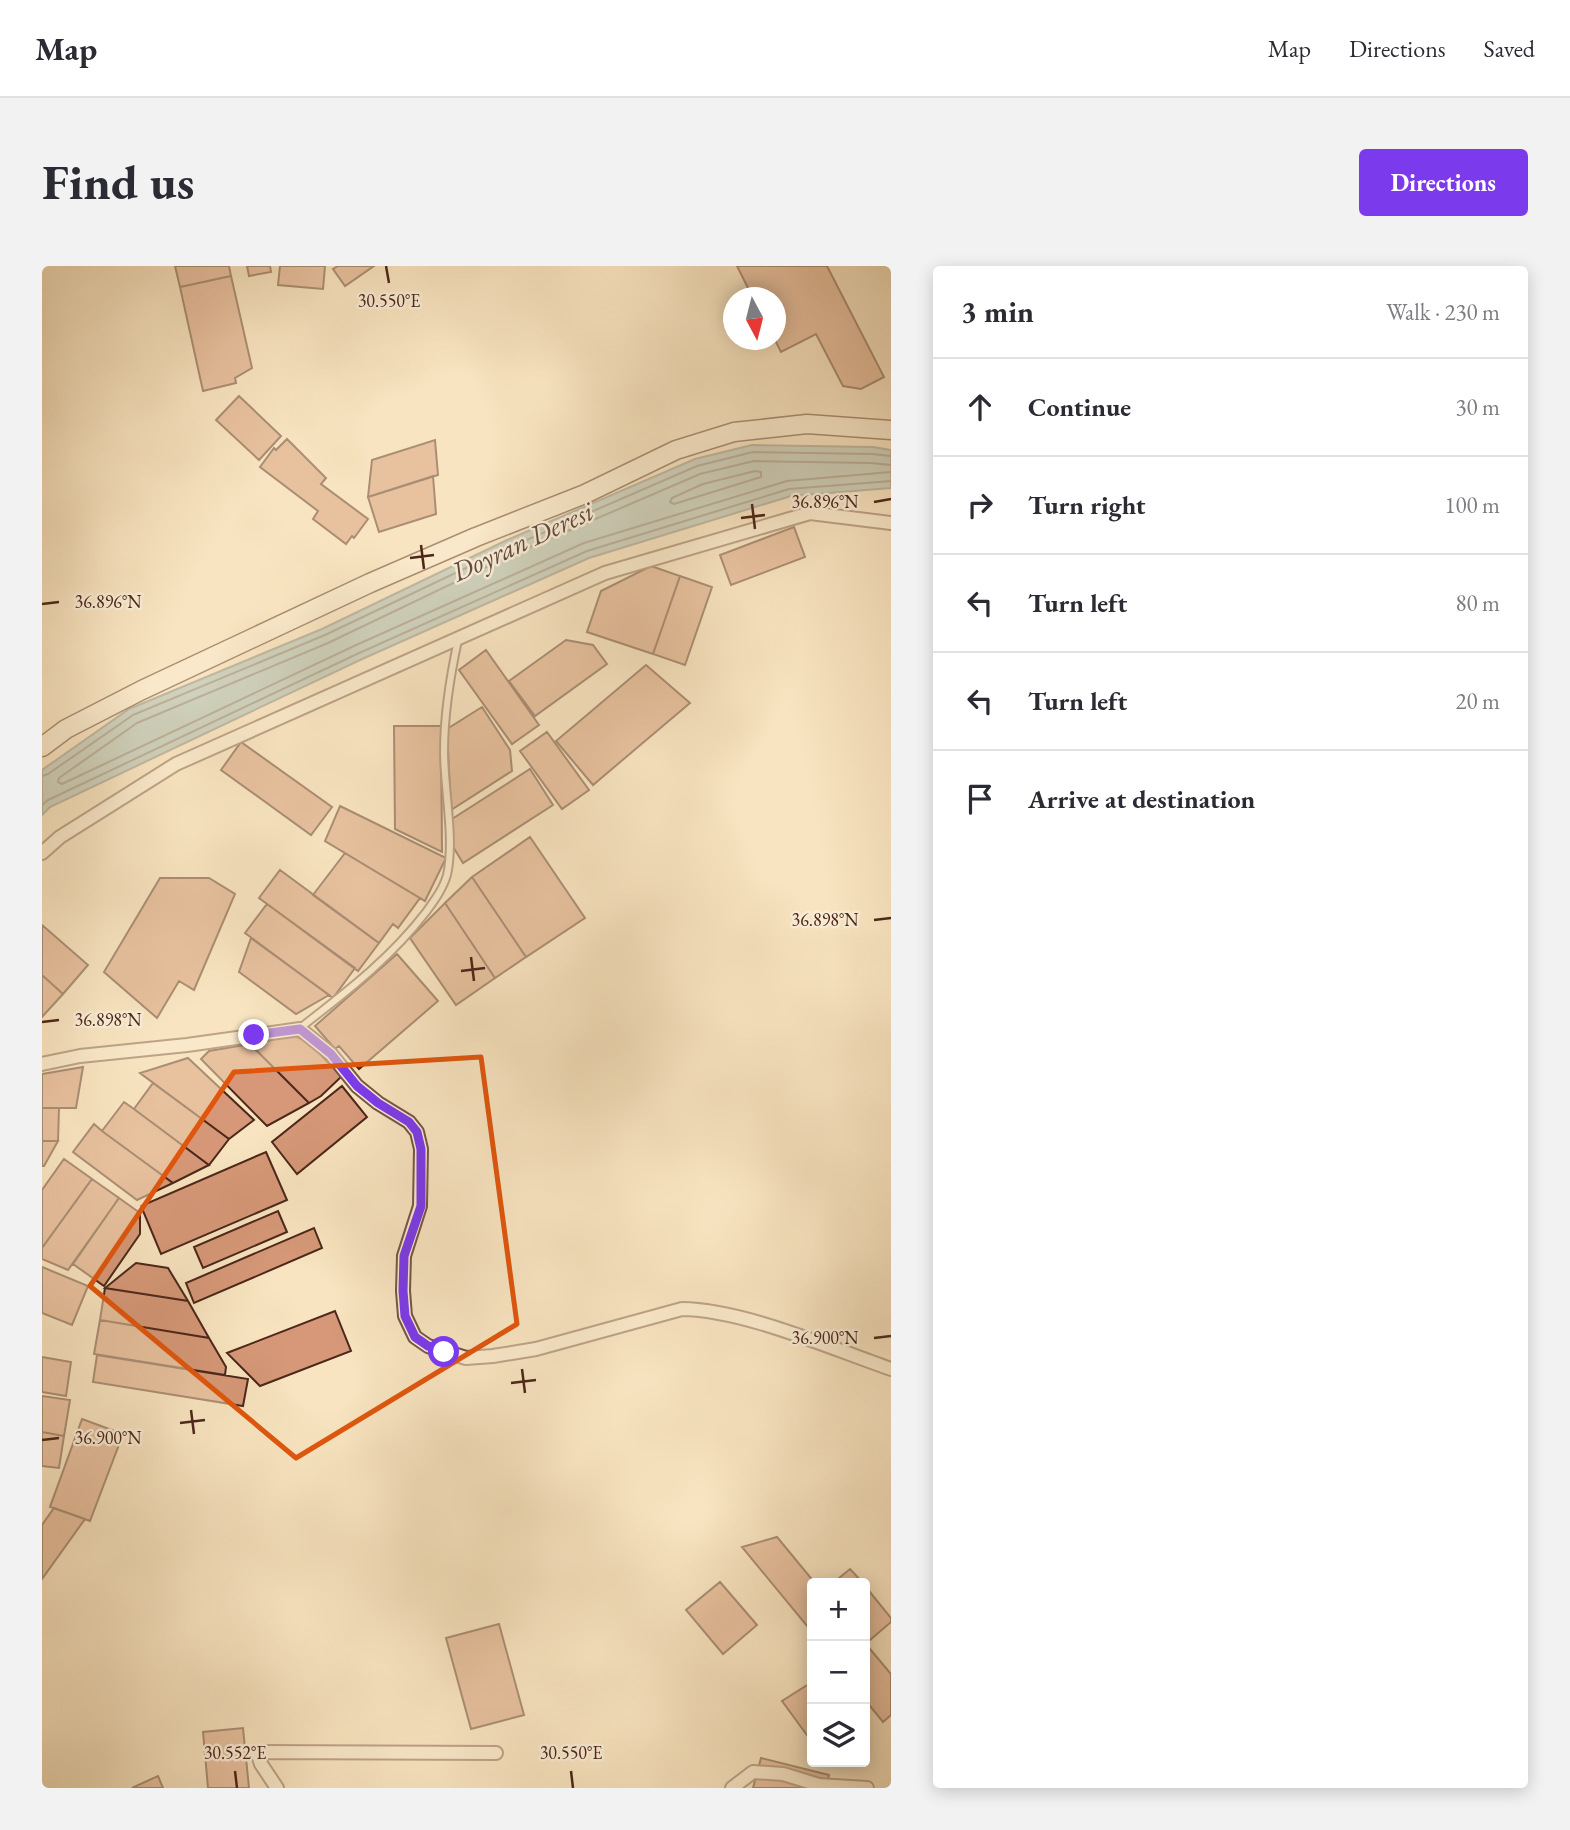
<!DOCTYPE html>
<meta charset="utf-8">
<style>
:root{--surface:#fff;--page:#f2f2f3;--text:#2b2b33;--muted:#7c7c81;--line:#e1e1e2;--accent:#7c3aed}
body{margin:0;font-family:"EB Garamond",serif;background:var(--page);color:var(--text)}
.controls{position:absolute;right:21px;bottom:21px;display:grid;overflow:hidden;border-radius:7px;box-shadow:0 4px 18px #0003}
.controls button{width:63px;height:63px;display:grid;place-items:center;padding:0;border:0;border-bottom:2px solid var(--line);background:var(--surface);color:var(--text);font:35px sans-serif}
.compass{position:absolute;left:681px;top:21px;width:63px;height:63px;border-radius:50%;background:var(--surface);box-shadow:0 4px 18px #0003;rotate:173deg}
.stop{position:absolute;width:21px;height:21px;margin:-16px;border:5px solid #7c3aed;border-radius:50%;background:#fff}
.stop.end{background:#7c3aed;border-color:#fff;box-shadow:0 2px 7px #0008}
.list{margin:0;padding:0;list-style:none}
h2{display:flex;justify-content:space-between;align-items:center;height:91px;margin:0;padding:0 28px;font-size:30px}
h2 small{font-size:23px;font-weight:400;color:var(--muted)}
.list li{display:grid;grid-template-columns:46px 1fr auto;gap:21px;align-items:center;box-sizing:border-box;height:98px;padding:0 28px;border-top:2px solid var(--line)}
.list b{display:block;font-size:26px;white-space:nowrap}
.list em{font-size:23px;font-style:normal;color:var(--muted)}
.icon{flex:none;width:38px;height:38px;fill:none;stroke:currentColor;stroke-width:2;stroke-linecap:round;stroke-linejoin:round}
.map{position:relative;flex:none;width:849px;height:1522px;overflow:hidden;border-radius:7px}
header{display:flex;align-items:center;gap:42px;box-sizing:border-box;height:98px;padding:0 35px;background:var(--surface);border-bottom:2px solid var(--line)}
header strong{font-size:33px}
nav{display:flex;gap:38px;margin-inline-start:auto;font-size:24px}
.intro{display:flex;align-items:center;justify-content:space-between;box-sizing:border-box;height:168px;padding:0 42px}
h1{margin:0;font-size:49px}
.button{padding:18px 32px;border-radius:7px;background:var(--accent);color:#fff;font-size:24px;font-weight:700}
main{display:flex;gap:42px;padding:0 42px}
aside{flex:1;background:var(--surface);border-radius:7px;box-shadow:0 4px 18px #0003}
.map>svg:first-child{display:block}
</style>
<header>
<strong>Map</strong>
<nav><a>Map</a><a>Directions</a><a>Saved</a></nav>
</header>
<div class="intro"><h1>Find us</h1><a class="button">Directions</a></div>
<main>
<div class="map">
<svg width="849" height="1522" viewBox="0 0 849 1522">
<rect width="100%" height="100%" fill="#f8e4c0"/>
<filter id="stains"><feTurbulence type="fractalNoise" baseFrequency=".00286" numOctaves="4"/><feColorMatrix values="0 0 0 0 .2 0 0 0 0 .09 0 0 0 0 .02 0 0 0 .5 -.17"/></filter>
<radialGradient id="worn" r=".72"><stop offset=".6" stop-color="#630" stop-opacity="0"/><stop offset="1" stop-color="#630" stop-opacity=".3"/></radialGradient>
<path fill="#a0bcbb" stroke="#7e807b" stroke-width="2" d="M710,179l121,2 18,3v38l-100,8 -202,62 -229,102 -310,147 -8,8v-45l87,-61 193,-80 183,-88 190,-82z"/>
<g fill="none" stroke-linecap="round" stroke-linejoin="round">
<path stroke="#76726a" stroke-width="2" d="M849,199l-20,-2 -117,-2 -54,13 -188,81 -184,88 -191,80 -78,55 -1,4 4,2 292,-138 230,-103 203,-62 104,-9
M713,205l6,1v5l-87,27 -4,-2 2,-4 31,-14z
M0,510l6,-2 85,-59 192,-80 183,-87 189,-82 56,-14 119,2 19,2
M0,539l6,-5 309,-146 230,-103 202,-62 102,-8"/>
</g>
<path fill="#d69878" stroke="#4c271a" stroke-width="2" d="M133,0h54l2,10 -51,11z
M205,0h23l1,6 -22,4z
M238,0h45l-2,23 -45,-4z
M296,0h36l-29,20 -12,-17z
M695,0h90l57,111 -23,12 -18,-3 -27,-52 -35,18 -6,-12 1,-42h-23z
M189,10l21,92 -17,10 1,5 -33,8 -23,-104z
M197,130l42,40 -22,24 -43,-40z
M245,173l39,39 -5,6 47,35 -14,19 -2,-2 -6,8 -33,-25 5,-8 -58,-44 14,-19 2,2z
M393,174l3,35 -70,22 4,-37z
M391,210l3,38 -57,18 -11,-35z
M752,261l11,30 -74,28 -11,-30z
M609,300l29,10 -27,78 -66,-22 14,-41z
M638,310l32,11 -27,78 -32,-11z
M524,374l27,5 14,19 -72,52 -26,-35z
M444,384l53,75 -27,19 -53,-74z
M604,399l44,38 -97,82 -37,-44z
M440,441l28,43 2,21 -61,39 -4,-81z
M352,460h47l1,126 -47,-23z
M505,466l42,58 -27,19 -42,-58z
M199,476l91,65 -21,28 -90,-65z
M488,503l23,36 -90,58 -11,-18v-26z
M298,540l106,52 -21,43 -100,-60z
M488,571l55,81 -59,39 -54,-80z
M303,587l75,45 -22,30 -5,-4 -14,19 -66,-48z
M238,604l99,73 -21,28 -99,-73z
M430,611l54,80 -31,21 -50,-75z
M118,612h49l26,16 -41,96 -15,-9 -22,37 -53,-46z
M403,637l50,75 -39,27 -46,-67z
M225,638l88,64 -22,30 -88,-65z
M0,659l46,40 -25,29 -21,-19z
M209,672l78,57 -33,19 -57,-42z
M355,688l41,47 -79,68 -20,-23 -4,3 -20,-23z
M0,709l21,19 -21,23z
M252,769l14,7 34,34 -21,20 -12,7 -59,-59z
M208,778l59,59 -42,23 -66,-67 8,-8z
M146,792l66,62 -25,19 -89,-66z
M41,801l-7,41h-34v-34z
M111,817l76,56 -20,26 -75,-56z
M300,820l25,31 -70,57 -25,-32z
M82,836l10,7 75,56 -36,18 -71,-52z
M0,842h17l-1,33h-16z
M52,858l8,7 71,52 -36,17 -64,-48z
M0,875h16l-14,25h-2z
M224,886l21,48 -126,54 -20,-48z
M22,893l28,20 -50,69v-58z
M50,913l27,19 -51,72 -26,-11v-11z
M77,932l21,15v21l-36,52 -31,-22z
M236,945l9,21 -84,36 -9,-21z
M272,962l8,20 -128,55 -8,-20z
M94,997l32,5 20,33 -83,-13z
M0,1001l46,19 -16,39 -30,-12z
M63,1022l83,13 21,37 -109,-18z
M293,1045l16,40 -91,35 -33,-33z
M58,1054l109,18 17,29 -1,8 -131,-21z
M55,1089l151,24 -5,27 -150,-24z
M0,1091l29,5 -5,34 -24,-4z
M0,1130l28,4 -6,36 -22,-4z
M40,1153l41,15 -33,87 -40,-14z
M0,1166l22,4 -5,32 -17,-2z
M12,1242l31,11 -43,60v-54z
M735,1271l38,46h-3v49l-70,-85z
M808,1303l13,14h-30z
M678,1316l37,43 -34,29 -37,-44z
M823,1320l26,32v4l-21,18 -5,-6z
M457,1358l25,91 -53,14 -25,-91z
M823,1377l26,31v41l-8,7 -18,-22z
M770,1416v60l-30,-41z
M201,1462l6,60h-41l-5,-56z
M719,1492l68,17 -3,13h-73z
M116,1510l5,12h-31z"/>
<g fill="none" stroke-linecap="round" stroke-linejoin="round">
<g stroke="#775644" stroke-width="10">
<path id="lane" d="M258,762c46,-36 90,-69 126,-116 8,-11 17,-23 21,-37 8,-35 -3,-87 -3,-123 0,-39 6,-75 14,-112"/>
</g>
<g stroke="#775644" stroke-width="16">
<path id="street" d="M0,587l18,-16 116,-73 429,-191 205,-60 81,10
M0,798l38,-8 107,-11 113,-16 31,25 26,32 21,17 31,19 8,10 4,17 -1,57 -16,50 -1,35 2,25 10,21 13,9 38,12 27,-2 43,-7 146,-40c63,1 148,39 209,60
M235,1522l-16,-24 -4,-12 239,1
M690,1522l21,-16 30,2 36,11 48,3"/>
</g>
<g stroke="#4c271a" stroke-width="21">
<path id="secondary" d="M0,481l24,-18 76,-39 228,-107 106,-46 109,-43 91,-44 58,-18 73,-8 84,6"/>
</g>
<use href="#lane" stroke="#faedd6" stroke-width="6"/>
<use href="#street" stroke="#faedd6" stroke-width="12"/>
<use href="#secondary" stroke="#faedd6" stroke-width="18"/>
</g>
<g fill="none" stroke-linecap="round" stroke-linejoin="round">
<path stroke="#7c3aed" stroke-width="9" d="M212,769l46,-6 31,25 26,32 21,17 31,19 8,10 4,17v57l-17,50 -1,35 2,25 10,21 13,9 16,6"/>
</g>
<path d="M0 0H849V1522H0ZM439,791l36,267 -221,134 -206,-172 144,-214z" fill="#f8e4c0" fill-opacity=".55" fill-rule="evenodd"/>
<path fill="none" stroke="#e0560d" stroke-width="5" stroke-linejoin="round" d="M439,791l36,267 -221,134 -206,-172 144,-214z"/>
<path fill="none" stroke="#4c271a" stroke-width="2.5" d="M344,0l3,17M832,236l17,-3M710,238l3,25M699,252l24,-3M379,279l3,24M368,292l24,-3M0,338l17,-2M832,654l17,-2M429,691l3,24M419,705l24,-3M0,756l17,-2M832,1072l17,-2M480,1103l3,24M469,1117l25,-3M149,1144l3,24M138,1157l25,-3M0,1174l17,-2M193,1505l2,17M529,1505l2,17"/>
<g text-anchor="middle" stroke-width="5" stroke-linejoin="round" paint-order="stroke">
<g font-size="28" font-style="italic" fill="#614c42" stroke="#faedd6">
<text transform="translate(480 275) rotate(-25)" y="10">Doyran Deresi</text>
</g>
</g>
<g font-size="18" text-anchor="middle" fill="#4c271a" stroke="#faedd6" stroke-width="5" stroke-linejoin="round" paint-order="stroke">
<text x="347" y="41">30.550°E</text>
<text x="783" y="242">36.896°N</text>
<text x="66" y="342">36.896°N</text>
<text x="783" y="660">36.898°N</text>
<text x="66" y="760">36.898°N</text>
<text x="783" y="1078">36.900°N</text>
<text x="66" y="1178">36.900°N</text>
<text x="193" y="1493">30.552°E</text>
<text x="529" y="1493">30.550°E</text>
</g>
<rect width="100%" height="100%" filter="url(#stains)"/>
<rect width="100%" height="100%" fill="url(#worn)"/>
</svg>
<div class="controls">
<button>+</button>
<button>−</button>
<button><svg class="icon" aria-label="layers" viewBox="0 0 24 24"><path d="M12 4l9 5-9 5-9-5zM3 14l9 5 9-5"/></svg></button>
</div>
<svg class="compass" viewBox="-18 -18 36 36"><path d="M0-13l5 13h-10z" fill="#e53935"/><path d="M0 13l5-13h-10z" fill="#7c7c81"/></svg>
<div class="stop" style="left:402px;top:1086px"></div>
<div class="stop end" style="left:212px;top:769px"></div>
</div>
<aside>
<h2>3 min<small>Walk · 230 m</small></h2>
<ul class="list">
<li><svg class="icon" aria-label="ahead" viewBox="0 0 24 24"><path d="M12 20V5M6 11l6-6 6 6"/></svg><div><b>Continue</b></div><em>30 m</em></li>
<li><svg class="icon" aria-label="right" viewBox="0 0 24 24"><path d="M7 20v-9h11M14 6l5 5-5 5"/></svg><div><b>Turn right</b></div><em>100 m</em></li>
<li><svg class="icon" aria-label="left" viewBox="0 0 24 24"><path d="M17 20v-9H6M10 6l-5 5 5 5"/></svg><div><b>Turn left</b></div><em>80 m</em></li>
<li><svg class="icon" aria-label="left" viewBox="0 0 24 24"><path d="M17 20v-9H6M10 6l-5 5 5 5"/></svg><div><b>Turn left</b></div><em>20 m</em></li>
<li><svg class="icon" aria-label="arrive" viewBox="0 0 24 24"><path d="M6 21V4h12l-3 4 3 4H6"/></svg><div><b>Arrive at destination</b></div></li>
</ul>
</aside>
</main>
